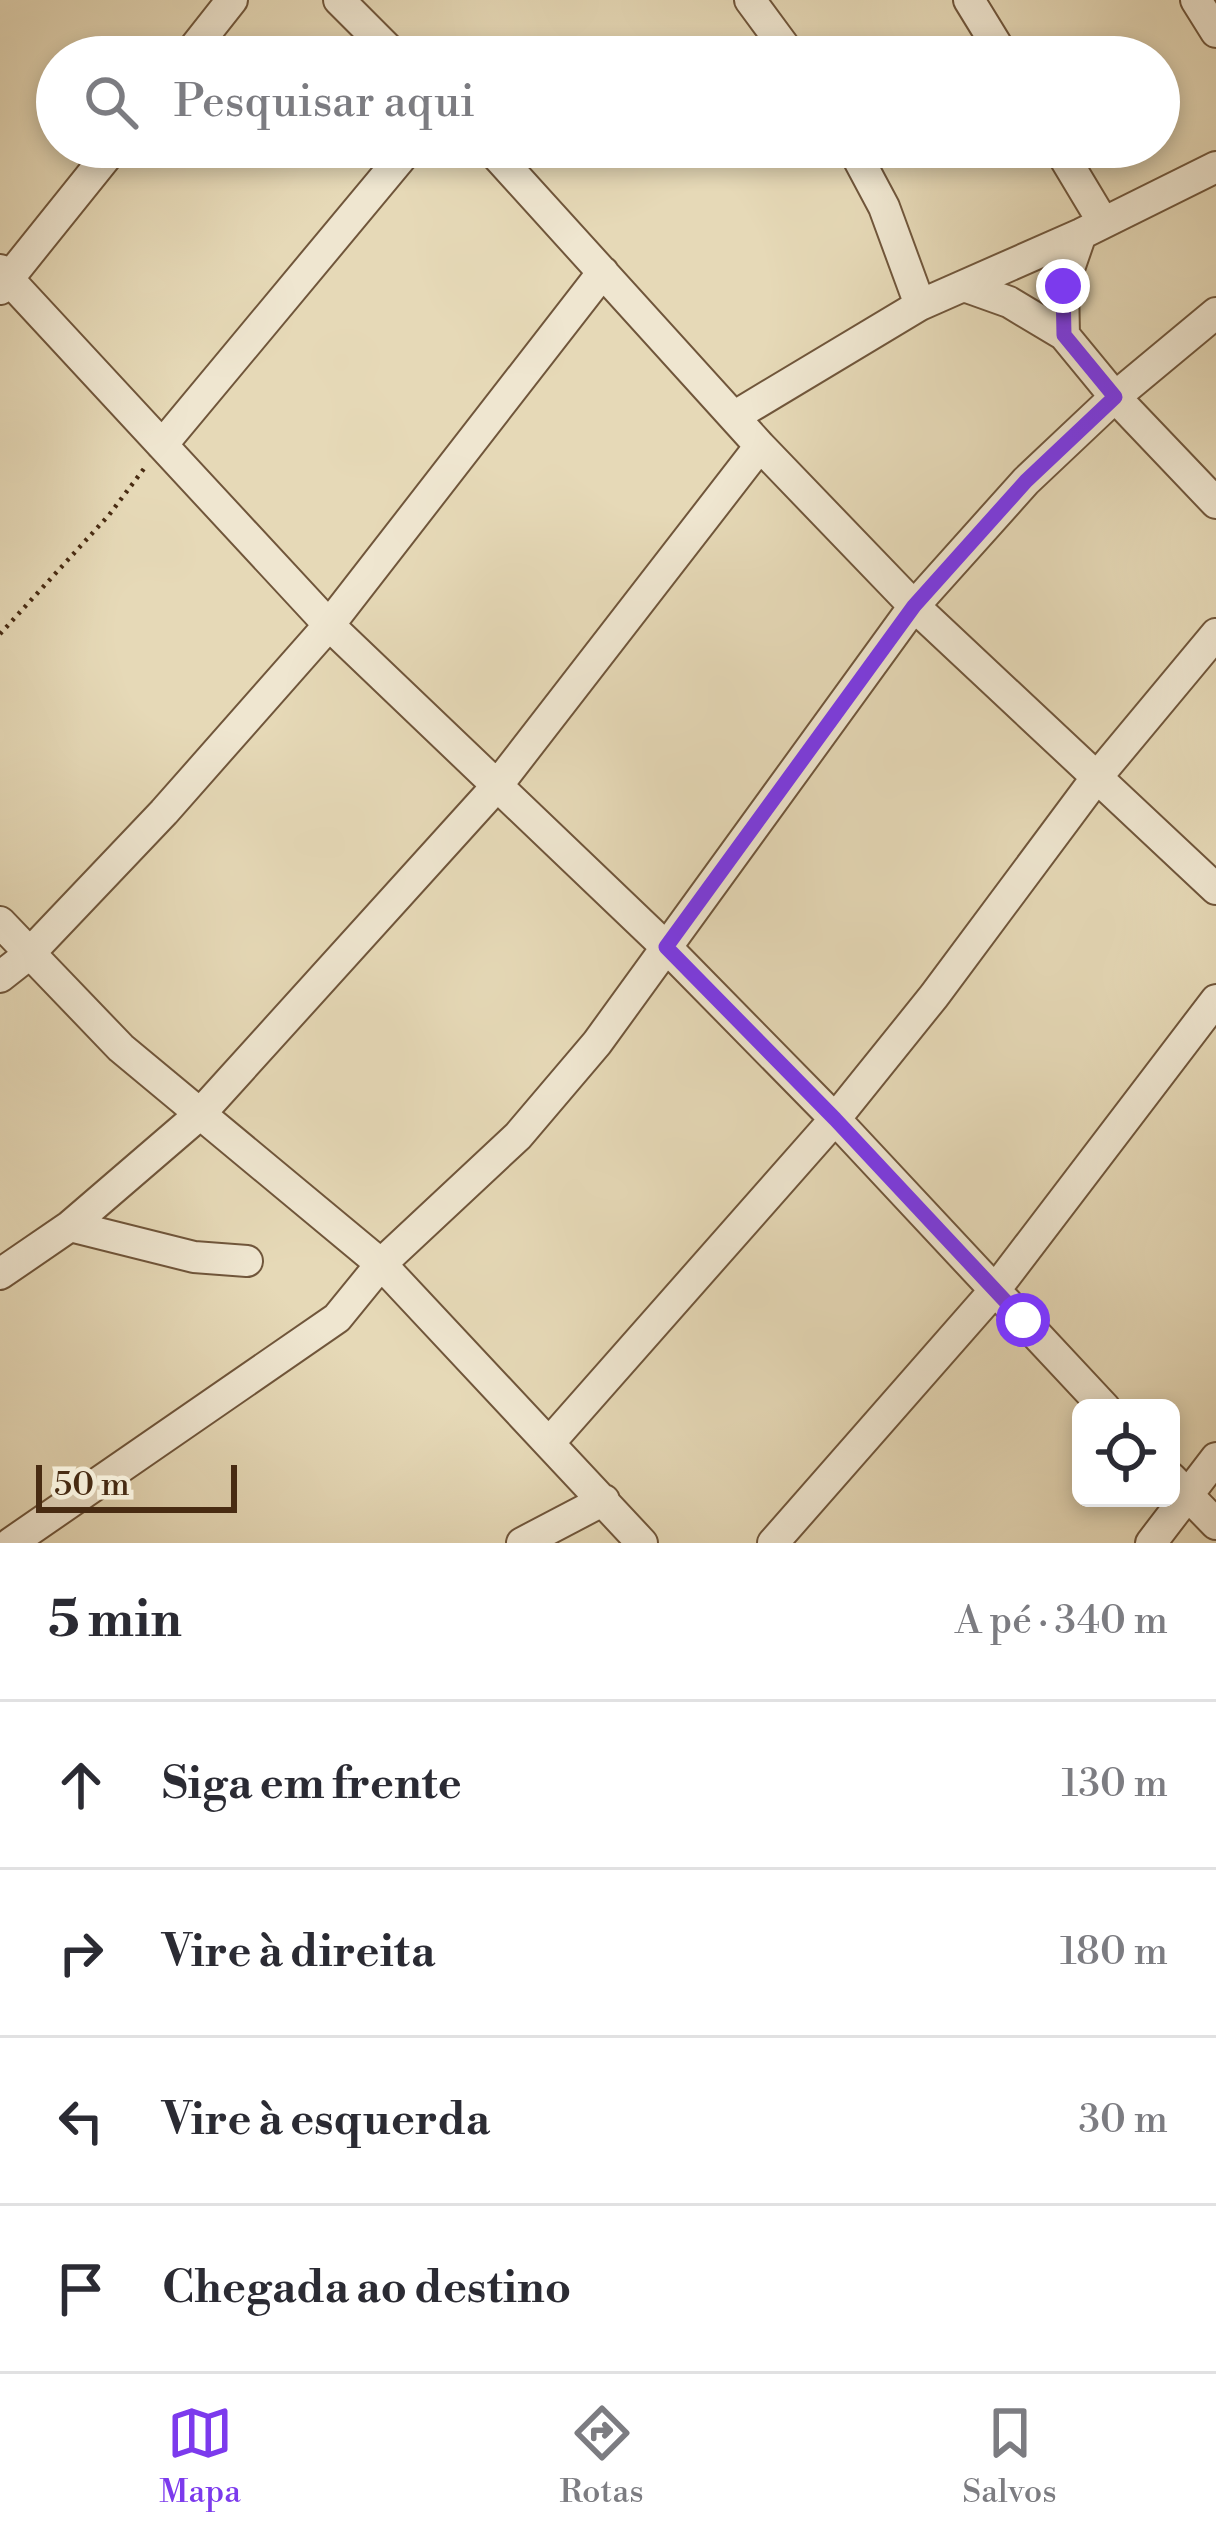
<!DOCTYPE html>
<html lang="pt">
<meta charset="utf-8">
<style>
:root{--surface:#fff;--page:#f2f2f3;--text:#2b2b33;--muted:#7c7c81;--line:#e1e1e2;--accent:#7c3aed}
body{margin:0;font-family:"Libre Bodoni",serif;background:var(--page);color:var(--text)}
.controls{position:absolute;right:36px;bottom:36px;display:grid;overflow:hidden;border-radius:18px;box-shadow:0 6px 18px #0003}
.controls button{width:108px;height:108px;display:grid;place-items:center;padding:0;border:0;border-bottom:3px solid var(--line);background:var(--surface);color:var(--text);font:60px sans-serif}
.scale{position:absolute;left:36px;bottom:30px;width:201px;box-sizing:border-box;padding-left:12px;border:6px solid #482b12;border-top:0;font-size:33px;line-height:42px;white-space:nowrap;color:#482b12;-webkit-text-stroke:9px #efe6d0;paint-order:stroke}
.stop{position:absolute;width:36px;height:36px;margin:-27px;border:9px solid #7c3aed;border-radius:50%;background:#fff}
.stop.end{background:#7c3aed;border-color:#fff;box-shadow:0 3px 12px #0008}
.list{margin:0;padding:0;list-style:none}
h2{display:flex;justify-content:space-between;align-items:center;height:156px;margin:0;padding:0 48px;font-size:51px}
h2 small{font-size:39px;font-weight:400;color:var(--muted)}
.list li{display:grid;grid-template-columns:78px 1fr auto;gap:36px;align-items:center;box-sizing:border-box;height:168px;padding:0 48px;border-top:3px solid var(--line)}
.list b{display:block;font-size:45px;white-space:nowrap}
.list em{font-size:39px;font-style:normal;color:var(--muted)}
.icon{flex:none;width:66px;height:66px;fill:none;stroke:currentColor;stroke-width:2;stroke-linecap:round;stroke-linejoin:round}
.map{position:relative;flex:none;width:1216px;height:1543px;overflow:hidden}
.search{position:absolute;background:var(--surface);box-shadow:0 6px 18px #0003;left:36px;right:36px;top:36px;height:132px;display:flex;align-items:center;gap:30px;box-sizing:border-box;padding:0 42px;border-radius:66px;color:var(--muted);font-size:45px}
.sheet{height:828px;background:var(--surface)}
nav{display:flex;justify-content:space-around;align-items:center;box-sizing:border-box;height:168px;border-top:3px solid var(--line);background:var(--surface);font-size:33px;color:var(--muted)}
nav a{display:grid;justify-items:center;gap:6px}
nav .on{color:var(--accent)}
.map>svg:first-child{display:block}
</style>
<div class="map">
<svg width="1216" height="1543" viewBox="0 0 1216 1543">
<rect width="100%" height="100%" fill="#e6d9b7"/>
<filter id="stains"><feTurbulence type="fractalNoise" baseFrequency=".00167" numOctaves="4"/><feColorMatrix values="0 0 0 0 .2 0 0 0 0 .09 0 0 0 0 .02 0 0 0 .5 -.17"/></filter>
<radialGradient id="worn" r=".72"><stop offset=".6" stop-color="#630" stop-opacity="0"/><stop offset="1" stop-color="#630" stop-opacity=".3"/></radialGradient>
<g fill="none" stroke-linecap="round" stroke-linejoin="round">
<g stroke="#70563b" stroke-width="34">
<path id="minor" d="M339,0l57,57
M750,0l42,57
M969,0l35,57
M1196,0l20,32
M187,57l45,-57
M489,147l271,299 154,160 302,283
M852,147l32,60 36,98
M1058,147l45,75
M1081,234l-18,52 1,49 51,62 101,106
M0,270l329,355 337,322 169,172 270,289
M967,287l42,15 55,33
M0,289l114,-142
M735,416l185,-111 161,-71 135,-67
M162,445l248,-298
M0,922l121,126 260,216 261,279
M0,977l28,-22 136,-143 165,-187 274,-353
M70,1226l124,31 53,4
M0,1274l70,-48 129,-111 297,-328 264,-341
M550,1442l285,-323 99,-123 163,-219 119,-143
M1171,1478l45,46
M11,1543l326,-225 44,-54 137,-128 79,-93 317,-437 112,-125 89,-84 101,-84
M522,1543l82,-43
M773,1543l222,-253 221,-290
M1151,1543l65,-85"/>
</g>
<path stroke="#482b12" stroke-width="4.5" stroke-dasharray="3 6" stroke-linecap="butt" d="M353,147l7,17
M0,634l109,-119 37,-49"/>
<use href="#minor" stroke="#efe6d0" stroke-width="30"/>
</g>
<g fill="none" stroke-linecap="round" stroke-linejoin="round">
<path stroke="#7c3aed" stroke-width="15" d="M1023,1320l-188,-201 -169,-172 248,-341 112,-125 89,-84 -51,-62 -1,-49"/>
</g>
<rect width="100%" height="100%" filter="url(#stains)"/>
<rect width="100%" height="100%" fill="url(#worn)"/>
</svg>
<div class="controls">
<button><svg class="icon" aria-label="locate" viewBox="0 0 24 24"><circle cx="12" cy="12" r="6"/><path d="M12 2v4M12 18v4M2 12h4M18 12h4"/></svg></button>
</div>
<div class="scale">50 m</div>
<div class="stop" style="left:1023px;top:1320px"></div>
<div class="stop end" style="left:1063px;top:286px"></div>
<div class="search"><svg class="icon" aria-label="search" viewBox="0 0 24 24"><circle cx="10" cy="10" r="6"/><path d="M15 15l6 6"/></svg>Pesquisar aqui</div>
</div>
<section class="sheet">
<h2>5 min<small>A pé · 340 m</small></h2>
<ul class="list">
<li><svg class="icon" aria-label="ahead" viewBox="0 0 24 24"><path d="M12 20V5M6 11l6-6 6 6"/></svg><div><b>Siga em frente</b></div><em>130 m</em></li>
<li><svg class="icon" aria-label="right" viewBox="0 0 24 24"><path d="M7 20v-9h11M14 6l5 5-5 5"/></svg><div><b>Vire à direita</b></div><em>180 m</em></li>
<li><svg class="icon" aria-label="left" viewBox="0 0 24 24"><path d="M17 20v-9H6M10 6l-5 5 5 5"/></svg><div><b>Vire à esquerda</b></div><em>30 m</em></li>
<li><svg class="icon" aria-label="arrive" viewBox="0 0 24 24"><path d="M6 21V4h12l-3 4 3 4H6"/></svg><div><b>Chegada ao destino</b></div></li>
</ul>
</section>
<nav>
<a class="on"><svg class="icon" aria-label="map" viewBox="0 0 24 24"><path d="M3 6l6-2 6 2 6-2v14l-6 2-6-2-6 2zM9 4v14M15 6v14"/></svg>Mapa</a>
<a><svg class="icon" aria-label="directions" viewBox="0 0 24 24"><path d="M12 3l9 9-9 9-9-9zM9 14v-3h6M13 9l2 2-2 2"/></svg>Rotas</a>
<a><svg class="icon" aria-label="saved" viewBox="0 0 24 24"><path d="M7 4h10v16l-5-4-5 4z"/></svg>Salvos</a>
</nav>
